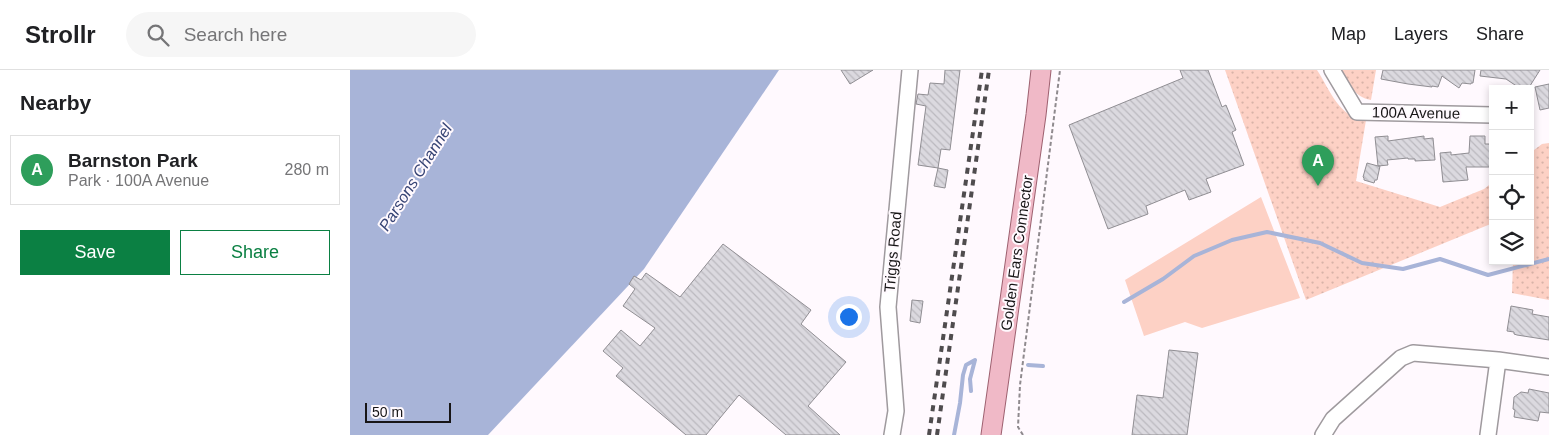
<!DOCTYPE html>
<meta charset="utf-8">
<style>
:root{--surface:#fff;--page:#f6f6f6;--text:#202124;--muted:#757577;--line:#e0e0e0;--accent:#0b8043}
body{margin:0;font-family:Helvetica,sans-serif;background:var(--page);color:var(--text)}
.controls{position:absolute;right:15px;top:15px;display:grid;overflow:hidden;border-radius:0px;box-shadow:0 2px 8px #0003}
.controls button{width:45px;height:45px;display:grid;place-items:center;padding:0;border:0;border-bottom:1px solid var(--line);background:var(--surface);color:var(--text);font:25px sans-serif}
.scale{position:absolute;left:15px;bottom:12px;width:86px;box-sizing:border-box;padding-left:5px;border:2px solid #171516;border-top:0;font-size:14px;line-height:18px;white-space:nowrap;color:#171516;-webkit-text-stroke:4px #fff9fe;paint-order:stroke}
.you{position:absolute;left:498px;top:246px;width:18px;height:18px;margin:-12px;border:4px solid #fff;border-radius:50%;background:#1a73e8;box-shadow:0 0 0 8px #1a73e833}
.badge{display:grid;place-items:center;width:32px;height:32px;border-radius:50%;background:var(--accent);color:#fff;font-size:16px;font-weight:700}
.pin{position:absolute;translate:-50% -41px;filter:drop-shadow(0 1px 2px #0008)}
.pin::after{content:'';position:absolute;top:26px;width:18px;height:15px;background:inherit;clip-path:polygon(0 0,100% 0,50% 100%)}
.list{margin:0;padding:0;list-style:none}
h2{display:flex;justify-content:space-between;align-items:center;height:65px;margin:0;padding:0 20px;font-size:21px}
h2 small{font-size:16px;font-weight:400;color:var(--muted)}
.list li{display:grid;grid-template-columns:32px 1fr auto;gap:15px;align-items:center;box-sizing:border-box;height:70px;margin:0 10px 10px;padding:0 10px;border:1px solid var(--line);border-radius:0px}
.list b{display:block;font-size:19px;white-space:nowrap}
.list p{margin:0;font-size:16px;white-space:nowrap;color:var(--muted)}
.list em{font-size:16px;font-style:normal;color:var(--muted)}
.actions{display:flex;gap:10px;padding:15px 20px}
.actions a{flex:1;padding:11px 0;border:1px solid var(--accent);border-radius:0px;text-align:center;font-size:18px;color:var(--accent)}
.actions .main{background:var(--accent);color:#fff}
.icon{flex:none;width:28px;height:28px;fill:none;stroke:currentColor;stroke-width:2;stroke-linecap:round;stroke-linejoin:round}
.map{position:relative;flex:none;width:1199px;height:365px;overflow:hidden}
header{display:flex;align-items:center;gap:30px;box-sizing:border-box;height:70px;padding:0 25px;background:var(--surface);border-bottom:1px solid var(--line)}
header strong{font-size:24px}
nav{display:flex;gap:28px;margin-inline-start:auto;font-size:18px}
.search{width:350px;height:45px;background:var(--page);display:flex;align-items:center;gap:12px;box-sizing:border-box;padding:0 18px;border-radius:28px;color:var(--muted);font-size:19px}
main{display:flex}
aside{flex:1;background:var(--surface)}
.map>svg:first-child{display:block}
</style>
<header>
<strong>Strollr</strong>
<div class="search"><svg class="icon" aria-label="search" viewBox="0 0 24 24"><circle cx="10" cy="10" r="6"/><path d="M15 15l6 6"/></svg>Search here</div>
<nav><a>Map</a><a>Layers</a><a>Share</a></nav>
</header>
<main>
<aside>
<h2>Nearby<small></small></h2>
<ul class="list">
<li><span class="badge" style="background:#2e9e5b">A</span><div><b>Barnston Park</b><p>Park · 100A Avenue</p></div><em>280 m</em></li>
</ul>
<div class="actions"><a class="main">Save</a><a>Share</a></div>
</aside>
<div class="map">
<svg width="1199" height="365" viewBox="0 0 1199 365">
<defs>
<pattern id="park-dots" width="8" height="8" patternUnits="userSpaceOnUse" patternTransform="scale(1.25)"><rect width="8" height="8" fill="#fdd1c5"/><path d="M2 2h.1M6 6h.1" fill="none" stroke="#d8b3a8" stroke-width="1.8" stroke-linecap="round"/></pattern>
<pattern id="building-back-hatch" width="6" height="6" patternUnits="userSpaceOnUse" patternTransform="scale(1.25)"><rect width="6" height="6" fill="#dbd9df"/><path d="M-1 5l2 2M0 0l6 6M5-1l2 2" fill="none" stroke="#bbb9bf"/></pattern>
</defs>
<rect width="100%" height="100%" fill="#fff9fe"/>
<path fill="#fdd1c5" d="M911,127l39,101 -98,30 -17,-6 -41,14 -19,-56z"/>
<path fill="url(#park-dots)" d="M875,0h92c13,20 22,48 49,50l-10,61 84,26 44,-18 9,-7v41l-187,77z
M992,0h34l-5,30c-17,-3 -22,-16 -29,-30z
M1199,73v157l-37,-7 1,-32h17v-108l12,-9z"/>
<path fill="#a8b4d8" d="M0,0h429l-135,199 -156,166h-138z"/>
<g fill="none" stroke-linecap="round" stroke-linejoin="round">
<path stroke="#a8b4d8" stroke-width="4" d="M774,232l39,-23 31,-23 38,-16 35,-8 53,11 42,20 41,6 37,-10 48,16 61,-16
M678,295l15,1
M621,321l-1,-12 5,-19
M604,365l6,-32 3,-28 3,-10 9,-5"/>
</g>
<path fill="url(#building-back-hatch)" stroke="#908e93" d="M491,0h32l-23,14z
M595,0h15l-10,80 -9,-1 -3,19 -20,-3 8,-59 -10,-2 2,-10 10,1 2,-12 14,1z
M830,0h28l14,37 4,-2 10,25 -4,2 12,33 -38,14 5,13 -22,8 -4,-10 -39,16 2,8 -40,15 -39,-104 114,-47z
M1033,0h92l-2,13h-2v1l-9,-1 -3,5 -17,-12 -4,11 -6,-1v1l-24,-3 -27,-5z
M1131,0h59l-12,19h-7l-15,-10 -26,-3z
M1199,14v24l-9,2 -5,-23z
M1038,66v5l36,-5v3l9,-1 2,22 -20,1v-2h-7v-1l-21,2 1,5 -10,1h2l-3,14h-2l-1,3 -10,-3v-2l-1,-1 4,-14 11,3 -3,-29z
M1120,66h15v8h7l1,23h-27l2,13 -25,2 -3,-29 11,-1v3l18,-2z
M588,98l10,2 -3,18 -11,-2z
M373,174l88,66 -10,14 45,38 -38,44 32,29h-54l-47,-40 -33,40h-20l-70,-59 7,-8 -20,-17 18,-21 19,16 15,-18 -32,-22 12,-17 -6,-5 5,-8 7,4 5,-7 34,24z
M562,230l11,1 -3,22 -10,-2z
M1161,236l22,4 -1,4 17,3v23l-32,-5 -3,-1v-2l-7,-1z
M819,280l29,3 -11,82h-55l5,-40 26,3z
M1179,319l20,4v20l-9,-1 -2,9 -24,-4 1,-7 -2,-1 1,-12 7,-5 7,1z"/>
<g fill="none" stroke-linecap="round" stroke-linejoin="round">
<g stroke="#9f9a9e" stroke-width="18">
<path id="minor" d="M982,0l25,42 136,3
M542,365l4,-24 -8,-104 22,-237
M973,365l10,-16 68,-61 12,-5 85,7 51,7
M1138,365l10,-75"/>
</g>
<g stroke="#9e6170" stroke-width="21">
<path id="major" d="M641,365l45,-320 5,-45"/>
</g>
<path stroke="#8f8a8e" stroke-width="2" stroke-dasharray="4 2.5" stroke-linecap="butt" d="M673,365l-5,-8 2,-42 40,-315"/>
<use href="#minor" stroke="#fff" stroke-width="15"/>
<use href="#major" stroke="#f0b9c7" stroke-width="19"/>
<path stroke="#4f4c4e" stroke-width="4" stroke-dasharray="6 6" stroke-linecap="butt" d="M579,365l53,-365
M587,365l52,-365"/>
</g>
<g text-anchor="middle" stroke-width="4" stroke-linejoin="round" paint-order="stroke">
<g font-size="15" fill="#171516" stroke="#fff9fe">
<text transform="translate(1066 43) rotate(1)" y="5">100A Avenue</text>
<text transform="translate(543 182) rotate(-85)" y="5">Triggs Road</text>
<text transform="translate(667 183) rotate(-82)" y="5">Golden Ears Connector</text>
</g>
<g font-size="16" font-style="italic" fill="#374475" stroke="#fff9fe">
<text transform="translate(65 107) rotate(-58)" y="6">Parsons Channel</text>
</g>
</g>
</svg>
<div class="controls">
<button>+</button>
<button>−</button>
<button><svg class="icon" aria-label="locate" viewBox="0 0 24 24"><circle cx="12" cy="12" r="6"/><path d="M12 2v4M12 18v4M2 12h4M18 12h4"/></svg></button>
<button><svg class="icon" aria-label="layers" viewBox="0 0 24 24"><path d="M12 4l9 5-9 5-9-5zM3 14l9 5 9-5"/></svg></button>
</div>
<div class="scale">50 m</div>
<div class="you"></div>
<div class="pin badge" style="left:968px;top:116px;background:#2e9e5b">A</div>
</div>
</main>
